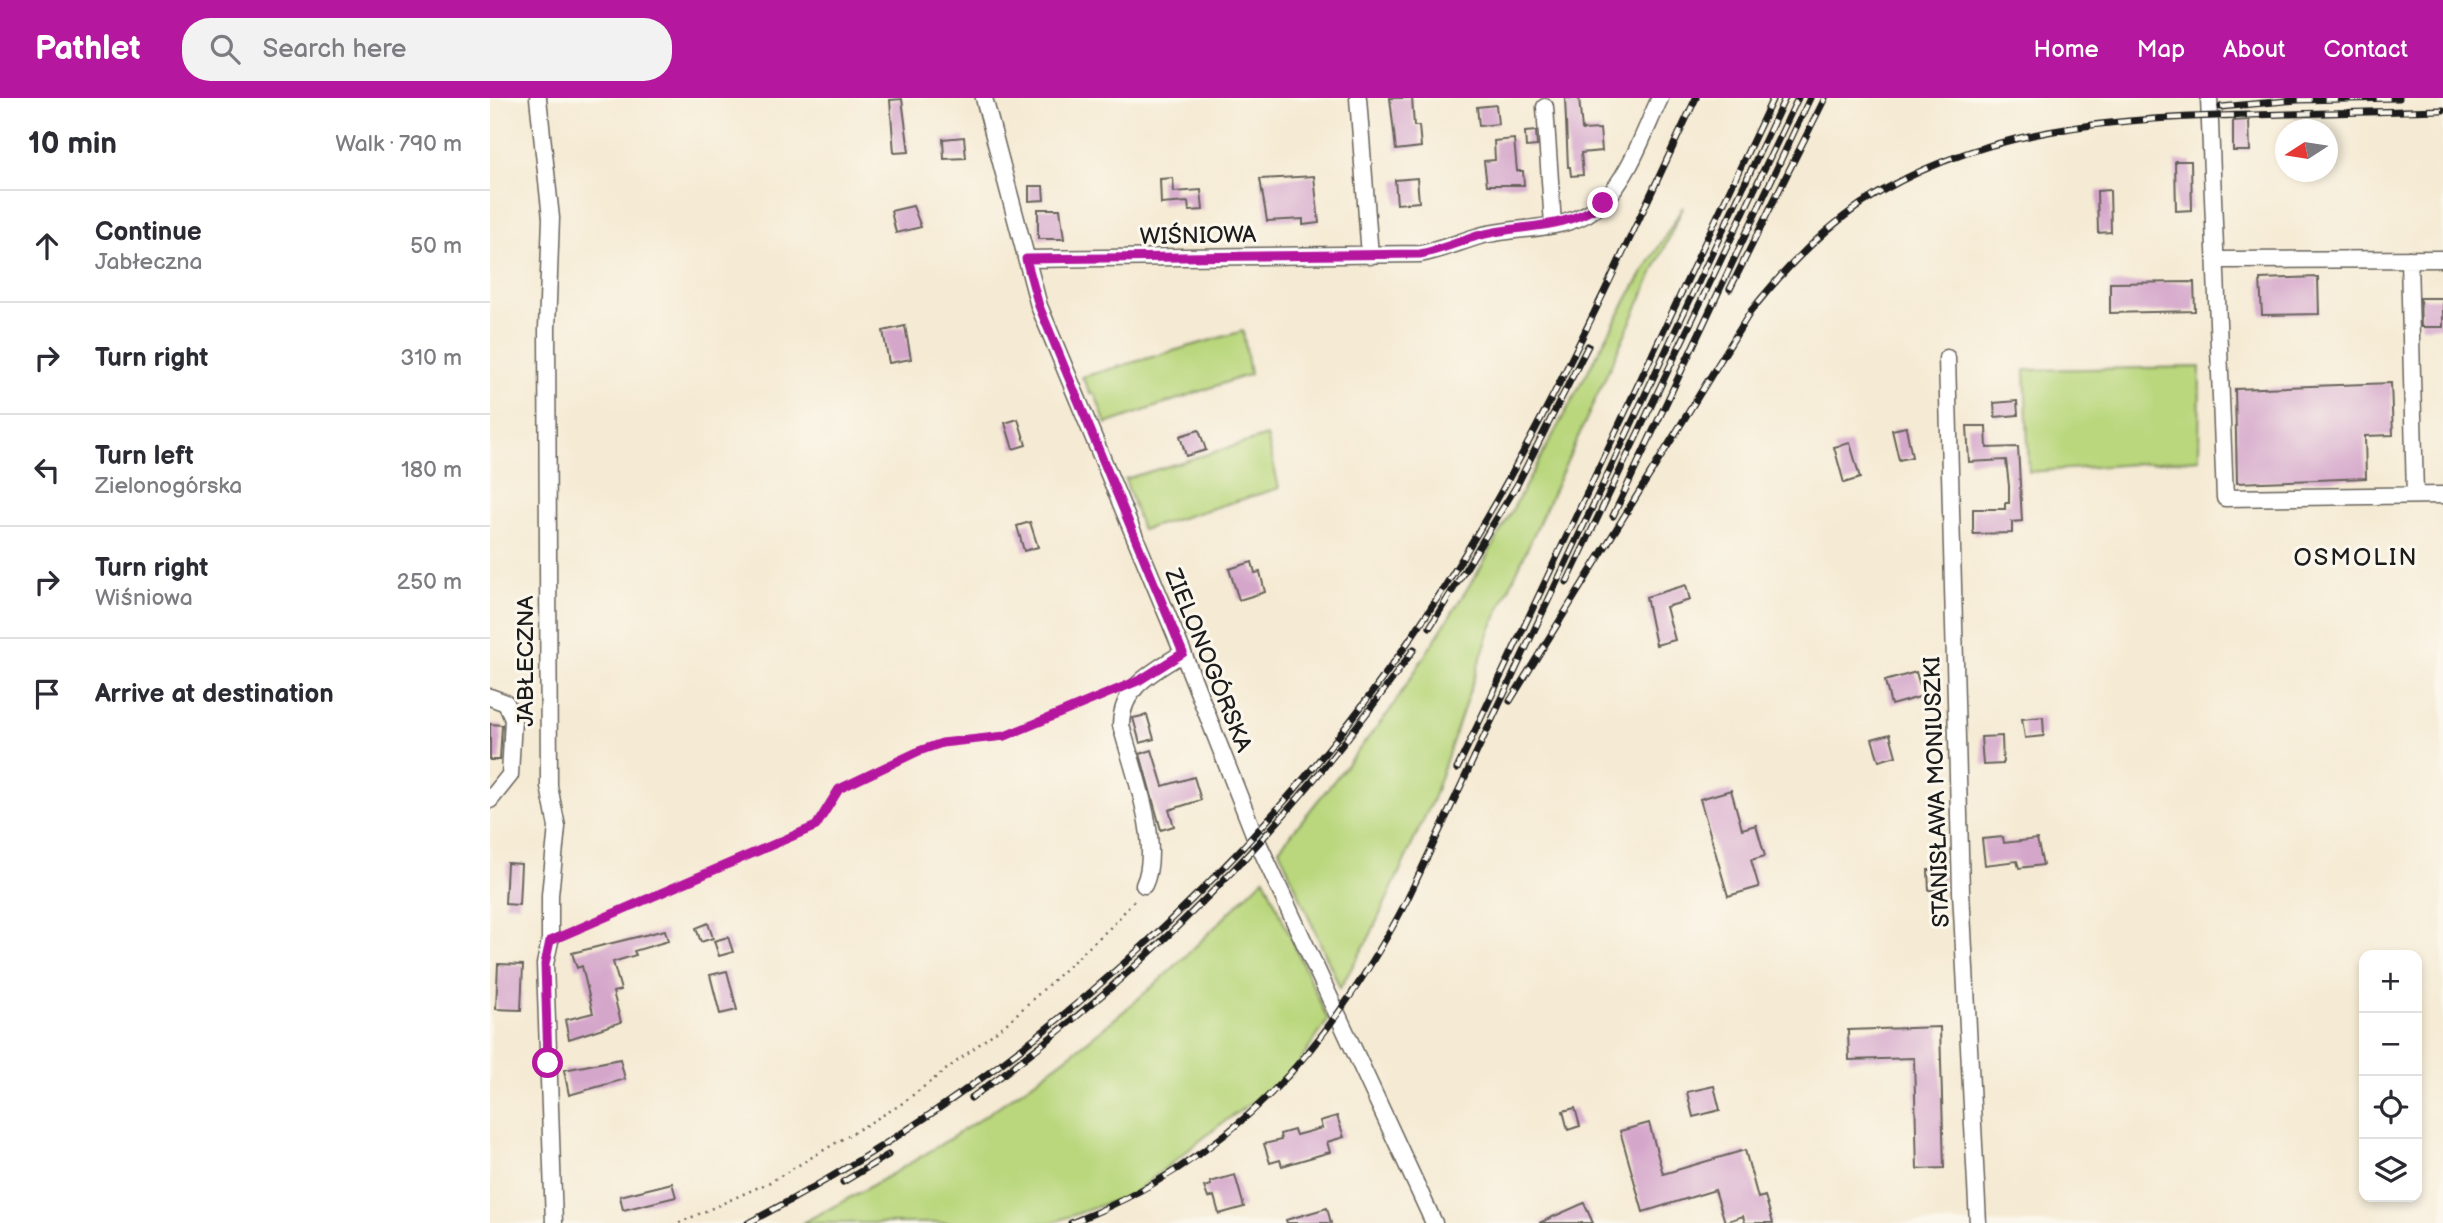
<!DOCTYPE html>
<meta charset="utf-8">
<style>
:root{--surface:#fff;--page:#f2f2f3;--text:#2b2b33;--muted:#7c7c81;--line:#e1e1e2;--accent:#b5179e}
body{margin:0;font-family:"Balsamiq Sans",sans-serif;background:var(--page);color:var(--text)}
.controls{position:absolute;right:21px;bottom:21px;display:grid;overflow:hidden;border-radius:14px;box-shadow:0 4px 10px #0003}
.controls button{width:63px;height:63px;display:grid;place-items:center;padding:0;border:0;border-bottom:2px solid var(--line);background:var(--surface);color:var(--text);font:35px sans-serif}
.compass{position:absolute;left:1785px;top:21px;width:63px;height:63px;border-radius:50%;background:var(--surface);box-shadow:0 4px 10px #0003;rotate:258deg}
.stop{position:absolute;width:21px;height:21px;margin:-16px;border:5px solid #b5179e;border-radius:50%;background:#fff}
.stop.end{background:#b5179e;border-color:#fff;box-shadow:0 2px 7px #0008}
.list{margin:0;padding:0;list-style:none}
h2{display:flex;justify-content:space-between;align-items:center;height:91px;margin:0;padding:0 28px;font-size:30px}
h2 small{font-size:23px;font-weight:400;color:var(--muted)}
.list li{display:grid;grid-template-columns:46px 1fr auto;gap:21px;align-items:center;box-sizing:border-box;height:112px;padding:0 28px;border-top:2px solid var(--line)}
.list b{display:block;font-size:26px;white-space:nowrap}
.list p{margin:0;font-size:23px;white-space:nowrap;color:var(--muted)}
.list em{font-size:23px;font-style:normal;color:var(--muted)}
.icon{flex:none;width:38px;height:38px;fill:none;stroke:currentColor;stroke-width:2;stroke-linecap:round;stroke-linejoin:round}
.map{position:relative;flex:none;width:1953px;height:1125px;overflow:hidden}
header{display:flex;align-items:center;gap:42px;box-sizing:border-box;height:98px;padding:0 35px;background:var(--accent);color:#fff}
header strong{font-size:33px}
nav{display:flex;gap:38px;margin-inline-start:auto;font-size:24px}
.search{width:490px;height:63px;background:var(--page);display:flex;align-items:center;gap:18px;box-sizing:border-box;padding:0 24px;border-radius:28px;color:var(--muted);font-size:26px}
main{display:flex}
aside{flex:1;background:var(--surface)}
.map>svg:first-child{display:block}
</style>
<header>
<strong>Pathlet</strong>
<div class="search"><svg class="icon" aria-label="search" viewBox="0 0 24 24"><circle cx="10" cy="10" r="6"/><path d="M15 15l6 6"/></svg>Search here</div>
<nav><a>Home</a><a>Map</a><a>About</a><a>Contact</a></nav>
</header>
<main>
<aside>
<h2>10 min<small>Walk · 790 m</small></h2>
<ul class="list">
<li><svg class="icon" aria-label="ahead" viewBox="0 0 24 24"><path d="M12 20V5M6 11l6-6 6 6"/></svg><div><b>Continue</b><p>Jabłeczna</p></div><em>50 m</em></li>
<li><svg class="icon" aria-label="right" viewBox="0 0 24 24"><path d="M7 20v-9h11M14 6l5 5-5 5"/></svg><div><b>Turn right</b></div><em>310 m</em></li>
<li><svg class="icon" aria-label="left" viewBox="0 0 24 24"><path d="M17 20v-9H6M10 6l-5 5 5 5"/></svg><div><b>Turn left</b><p>Zielonogórska</p></div><em>180 m</em></li>
<li><svg class="icon" aria-label="right" viewBox="0 0 24 24"><path d="M7 20v-9h11M14 6l5 5-5 5"/></svg><div><b>Turn right</b><p>Wiśniowa</p></div><em>250 m</em></li>
<li><svg class="icon" aria-label="arrive" viewBox="0 0 24 24"><path d="M6 21V4h12l-3 4 3 4H6"/></svg><div><b>Arrive at destination</b></div></li>
</ul>
</aside>
<div class="map">
<svg width="1953" height="1125" viewBox="0 0 1953 1125">
<rect width="100%" height="100%" fill="#fbf7ec"/>
<filter id="ink" filterUnits="userSpaceOnUse"><feTurbulence type="fractalNoise" baseFrequency=".0143" numOctaves="2"/><feDisplacementMap in="SourceGraphic" scale="14" xChannelSelector="R" yChannelSelector="G"/><feConvolveMatrix kernelMatrix="1 2 1 2 8 2 1 2 1" color-interpolation-filters="sRGB"/></filter>
<filter id="wash" filterUnits="userSpaceOnUse"><feTurbulence type="fractalNoise" baseFrequency=".00686" numOctaves="4" result="noise"/><feDisplacementMap in="SourceGraphic" scale="28" xChannelSelector="R" yChannelSelector="G"/><feGaussianBlur stdDeviation="1.57" result="paint"/><feColorMatrix in="noise" values="0 0 0 0 0 0 0 0 0 0 0 0 0 0 0 0 0 1.4 0 .05"/><feComposite in="paint" operator="in"/></filter>
<g filter="url(#wash)">
<rect width="100%" height="100%" fill="#f5ead3"/>
<path fill="#bad77d" stroke="#6b7a4c" stroke-width="2" d="M1193,109l-192,421 -58,171 -63,137 -30,52 -61,-139 110,-137 92,-145 149,-273z
M753,233l7,43 -144,50 -11,-30 -5,-1 -8,-16z
M1710,269l-1,92 -170,13 -4,-102z
M777,338l12,52 -137,42 -17,-51z
M774,780l64,142 -37,55 -70,49 -88,70 -82,29h-249c126,-64 246,-144 351,-237 39,-34 74,-72 111,-108z"/>
<g id="blocks">
<path fill="#d4a6ca" d="M900,0h22l2,28h5l2,21 -25,3z
M1075,0h14l3,32 18,-1 2,22 -21,2 2,22 -12,1 -1,-9h-2z
M412,1l7,53 -15,1 -4,-53z
M1006,7l2,19 -19,2 -2,-19z
M1759,22l1,31h-17v-30z
M1046,33l1,15 -11,1 -1,-15z
M474,39l2,21 -22,1 -1,-20z
M1024,41l3,32h6l1,14h-37l-3,-24 11,-1 -1,-19z
M1685,63h16l1,49 -16,1z
M824,78l5,47 -16,2v-6l-36,2 -7,-42z
M683,80l1,14 27,-2 2,20 -14,1 -1,-9 -27,2 -1,-25z
M927,80l2,24 -22,2 -2,-24z
M539,88h14l1,14 -15,1z
M1620,92l1,42 -13,1 -1,-42z
M423,108l8,21 -25,6 -5,-22z
M548,111h22l4,30h-26z
M1828,179l1,37 -57,1 -2,-36z
M1704,184l1,29 -85,2v-30z
M1930,200h23v29h-22z
M415,228l6,33 -22,4 -6,-32z
M1901,285l2,52 -28,1 1,42 -129,5 -2,-94z
M1527,303l1,14 -23,2 -1,-14z
M528,321l8,26 -13,4 -8,-26z
M1477,328h19l1,22 31,-1 4,74 -10,1v11l-39,1v-25h32v-6h4v-17l-3,-26 -37,2z
M1416,329l6,30 -13,3 -7,-30z
M709,332l7,20 -20,6 -6,-20z
M1360,345l10,35 -16,5 -10,-36z
M540,424l8,25 -14,4 -7,-25z
M762,464l3,11 5,-1 5,20 -26,8 -10,-31z
M1196,487l4,15 -24,7 9,33 -19,5 -10,-48z
M1426,574l7,24 -32,9 -6,-24z
M657,617l7,24 -14,4 -7,-25z
M1553,619l1,19 -19,2 -3,-19z
M0,626l12,1 -2,35h-10z
M1400,636l6,22 -17,5 -7,-22z
M1512,638l1,28 -20,1 -2,-28z
M662,652l11,36 31,-9 7,23 -32,10 5,16 -13,4 -21,-76z
M1241,692l11,39 14,-4 9,31 -14,4 8,27 -31,9 -28,-97z
M1513,739l1,6 33,-4 6,26 -24,3 -2,-7 -32,4 -3,-26z
M17,765l14,1 -2,41 -14,-1z
M1438,772h14l1,20h-14z
M218,825l5,15 -12,4 -5,-14z
M175,832l3,11 -34,10 2,4 -23,7 8,28 -8,2 8,30 -52,17 -4,-19 28,-7 -11,-47 -5,2 -5,-15z
M238,839l5,15 -14,4 -5,-15z
M8,866l25,1 -2,45 -25,-1z
M237,873l10,39 -17,4 -10,-39z
M1450,929l4,141 -27,1 -3,-111 -65,2 -1,-30z
M130,961l5,20 -56,16 -5,-25z
M1224,988l6,24 -27,7 -6,-25z
M1085,1010l5,18 -12,4 -5,-19z
M847,1018l7,21 -17,5 3,10 -48,14 -2,-6 -10,3 -6,-19 17,-4 -1,-6 14,-4 2,5 26,-7 -2,-7z
M1159,1025l14,51 82,-24 13,48 7,-2 8,27h-28l-2,-7 -18,6 -10,-32 -72,22 -23,-81z
M745,1077l9,32 -25,7 -5,-18 -6,2 -4,-11 7,-2 -1,-3z
M182,1085l4,14 -53,13 -3,-14z
M1094,1105l9,20h-54z
M837,1110l4,15h-44l-1,-3z"/>
</g>
</g>
<g filter="url(#ink)">
<use href="#blocks" fill-opacity="0" stroke="#68645c" stroke-width="2"/>
<g fill="none" stroke-linecap="round" stroke-linejoin="round">
<g stroke="#68645c" stroke-width="19">
<path id="minor" d="M48,0l13,120 -4,111 2,457 8,41 -7,68v46l-5,23 9,259
M494,0l55,208 144,347 71,181 180,389
M868,0l12,158
M1719,0l16,400 218,-3
M1055,9l8,118
M536,161l394,-5c20,-4 37,-11 56,-17 42,-13 94,-2 128,-36 26,-26 40,-69 56,-103
M1919,161l6,236
M1727,162l226,-1
M1457,260l14,533 17,332
M0,599l16,6 7,16 -3,56 -20,25
M654,787c19,-41 -12,-117 -23,-160 1,-39 32,-53 62,-72"/>
</g>
<path stroke="#68645c" stroke-width="2.5" stroke-dasharray="2 5" stroke-linecap="butt" d="M74,837l252,-109 23,-37 80,-38 23,-8 63,-7 107,-43
M189,1125l91,-41 130,-77 107,-82 107,-99 23,-27"/>
<use href="#minor" stroke="#fff" stroke-width="16"/>
<g stroke="#1c1c1c" stroke-width="7">
<path id="rail" d="M1731,9l76,-7 102,-2
M1240,191l95,-191
M1123,418l197,-418
M1077,484l231,-484
M940,529l87,-142 71,-139
M1020,603l241,-390c32,-40 68,-78 110,-107 117,-77 255,-86 392,-89 63,-2 127,-3 190,-5
M967,671l316,-671
M481,1000c178,-128 317,-271 443,-449
M353,1084l45,-27
M258,1125c271,-141 511,-354 679,-609 107,-162 186,-341 269,-516
M581,1125c162,-64 257,-172 336,-323l378,-802"/>
</g>
<use href="#rail" stroke="#fbf7ec" stroke-width="4.5" stroke-dasharray="13" stroke-linecap="butt"/>
</g>
</g>
<g fill="none" stroke-linecap="round" stroke-linejoin="round" filter="url(#ink)">
<path stroke="#b5179e" stroke-width="9" d="M58,965l-3,-99 5,-23 266,-115 23,-37 80,-38 23,-8 63,-7 135,-56 43,-27 -144,-347 -13,-47 394,-5c20,-4 38,-12 57,-18 46,-13 83,-4 126,-33"/>
</g>
<g text-anchor="middle" stroke-width="6" stroke-linejoin="round" paint-order="stroke">
<g font-size="23" fill="#1c1c1c" stroke="#fbf7ec">
<text transform="translate(708 137) rotate(-1)" y="8">WIŚNIOWA</text>
<text transform="translate(719 562) rotate(68)" y="8">ZIELONOGÓRSKA</text>
<text transform="translate(35 563) rotate(-90)" y="8">JABŁECZNA</text>
<text transform="translate(1446 694) rotate(-92)" y="8">STANISŁAWA MONIUSZKI</text>
</g>
<g font-size="24" letter-spacing="2" fill="#1c1c1c" stroke="#fbf7ec">
<text x="1866" y="467">OSMOLIN</text>
</g>
</g>
</svg>
<div class="controls">
<button>+</button>
<button>−</button>
<button><svg class="icon" aria-label="locate" viewBox="0 0 24 24"><circle cx="12" cy="12" r="6"/><path d="M12 2v4M12 18v4M2 12h4M18 12h4"/></svg></button>
<button><svg class="icon" aria-label="layers" viewBox="0 0 24 24"><path d="M12 4l9 5-9 5-9-5zM3 14l9 5 9-5"/></svg></button>
</div>
<svg class="compass" viewBox="-18 -18 36 36"><path d="M0-13l5 13h-10z" fill="#e53935"/><path d="M0 13l5-13h-10z" fill="#7c7c81"/></svg>
<div class="stop" style="left:58px;top:965px"></div>
<div class="stop end" style="left:1113px;top:105px"></div>
</div>
</main>
